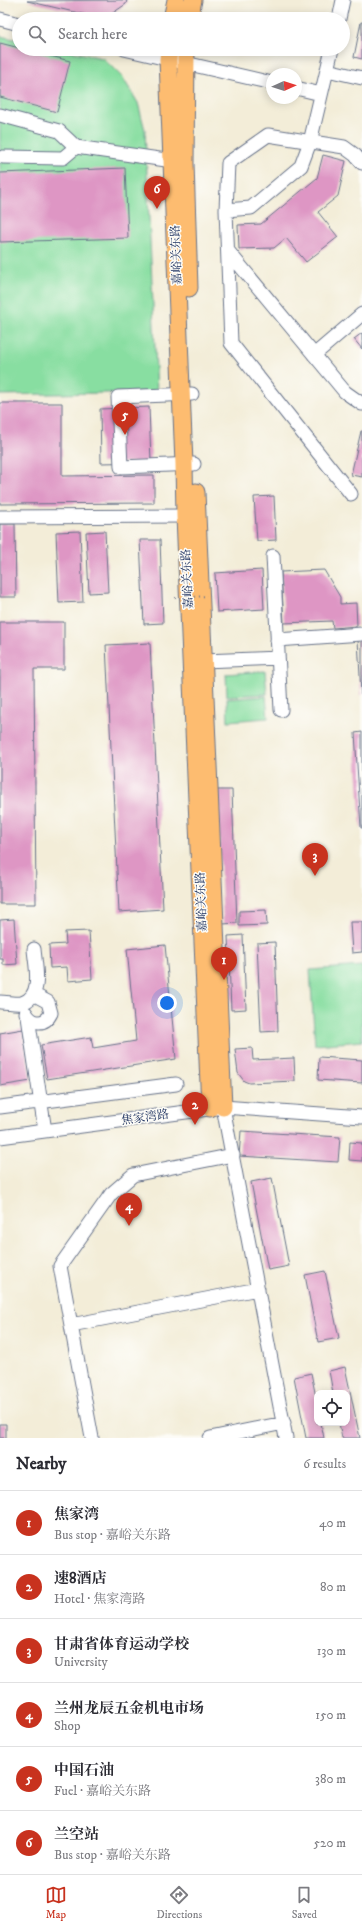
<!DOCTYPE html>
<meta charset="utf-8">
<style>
:root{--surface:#fff;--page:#f2f2f3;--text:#2b2b33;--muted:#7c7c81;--line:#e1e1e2;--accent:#c8321e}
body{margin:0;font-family:"IM FELL DW Pica","Noto Serif SC",serif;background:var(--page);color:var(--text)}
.controls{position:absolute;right:12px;bottom:12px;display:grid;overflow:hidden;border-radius:8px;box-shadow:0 2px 10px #0003}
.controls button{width:36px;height:36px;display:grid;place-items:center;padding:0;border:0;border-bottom:1px solid var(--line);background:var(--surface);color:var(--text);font:20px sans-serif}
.compass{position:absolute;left:266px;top:68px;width:36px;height:36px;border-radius:50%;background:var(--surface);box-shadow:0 2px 10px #0003;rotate:87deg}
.you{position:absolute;left:167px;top:1003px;width:14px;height:14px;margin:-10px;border:3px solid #fff;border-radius:50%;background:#1a73e8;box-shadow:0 0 0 6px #1a73e833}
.badge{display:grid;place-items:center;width:26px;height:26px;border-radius:50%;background:var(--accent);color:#fff;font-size:13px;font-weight:700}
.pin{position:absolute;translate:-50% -33px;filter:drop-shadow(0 1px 2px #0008)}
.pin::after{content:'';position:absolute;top:21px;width:14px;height:12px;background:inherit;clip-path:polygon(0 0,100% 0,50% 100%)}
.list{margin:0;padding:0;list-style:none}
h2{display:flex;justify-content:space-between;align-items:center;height:52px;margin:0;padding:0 16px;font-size:17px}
h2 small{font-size:13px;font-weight:400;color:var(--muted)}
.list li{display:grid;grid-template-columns:26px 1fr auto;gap:12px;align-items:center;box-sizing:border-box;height:64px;padding:0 16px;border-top:1px solid var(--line)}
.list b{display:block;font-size:15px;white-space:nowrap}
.list p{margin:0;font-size:13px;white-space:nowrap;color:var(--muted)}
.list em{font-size:13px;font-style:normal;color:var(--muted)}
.icon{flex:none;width:22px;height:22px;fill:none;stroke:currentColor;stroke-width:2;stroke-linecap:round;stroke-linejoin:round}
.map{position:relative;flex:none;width:362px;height:1438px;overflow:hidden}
.search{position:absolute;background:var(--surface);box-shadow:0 2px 10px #0003;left:12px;right:12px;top:12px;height:44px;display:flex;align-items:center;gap:10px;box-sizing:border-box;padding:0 14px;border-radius:22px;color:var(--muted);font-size:15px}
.sheet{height:436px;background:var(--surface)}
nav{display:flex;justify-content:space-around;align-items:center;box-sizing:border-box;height:56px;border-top:1px solid var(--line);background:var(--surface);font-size:11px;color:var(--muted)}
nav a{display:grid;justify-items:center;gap:2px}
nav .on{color:var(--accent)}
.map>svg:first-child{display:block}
</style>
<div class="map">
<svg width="362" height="1438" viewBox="0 0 362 1438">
<rect width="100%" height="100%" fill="#fdfcf7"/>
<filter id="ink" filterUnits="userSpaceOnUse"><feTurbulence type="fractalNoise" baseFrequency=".025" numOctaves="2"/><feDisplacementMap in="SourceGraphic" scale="8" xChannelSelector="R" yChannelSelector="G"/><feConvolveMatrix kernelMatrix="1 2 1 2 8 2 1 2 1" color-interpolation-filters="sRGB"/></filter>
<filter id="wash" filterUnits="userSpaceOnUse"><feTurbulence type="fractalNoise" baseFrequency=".012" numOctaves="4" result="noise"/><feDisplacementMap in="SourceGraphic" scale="16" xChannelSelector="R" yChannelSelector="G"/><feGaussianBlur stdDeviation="0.9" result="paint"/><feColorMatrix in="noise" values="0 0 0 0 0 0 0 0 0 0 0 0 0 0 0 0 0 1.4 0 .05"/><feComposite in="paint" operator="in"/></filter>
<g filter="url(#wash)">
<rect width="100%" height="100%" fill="#f3edd8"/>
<path fill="#88dea1" stroke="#528680" d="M0,36l19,4v9h41l43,9 20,20 15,25 7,27 12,262 -157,3z
M265,671l2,23 -40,2 -1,-22z
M266,696l2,22 -40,3 -1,-22z
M362,966v75l-47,4 -5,-75z"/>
<g id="blocks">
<path fill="#de96c4" d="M127,0l-1,4 -22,15 -77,-18z
M361,22h1v37l-8,-2z
M0,43l70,18 -13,51 -57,-15z
M323,155l23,6 -8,35 -20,16 20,25 -32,25 -20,-24 -12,10 -35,1 -1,-24 23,-1 56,-46z
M125,168l3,70 -128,4v-69z
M362,333v16l-8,-10z
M0,403h62v73l92,-1v28l-154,1z
M149,407l2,55 -50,1 -1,-54z
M361,431h1v46l-11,-2z
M274,496l2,44 -19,1 -3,-44z
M0,524h15l1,73h-16z
M80,531l3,71 -24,1 -3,-71z
M105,531l3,61 -19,1 -3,-61z
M140,540h20l3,83 -19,1z
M262,570l2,39 -47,3 -2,-39z
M324,570l16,27v7l16,-1 1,23 -24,2 -1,-7 -48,2 -3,-51z
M0,622h64v47h-30l2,235h-36z
M358,639h4v56h-1z
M150,643l13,266 -44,3 -13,-267z
M362,732v96h-1l-6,-95z
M217,790h15l5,133 -14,1z
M266,910l1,15 -28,1v-15z
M14,919l3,45 -14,1v-6h-3v-39z
M350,922h12v30l-10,1z
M89,931l3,48 -24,2 -1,-14 -17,1 -1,-23 17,-1 -1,-12z
M243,935l3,74 -15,1 -3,-74z
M275,942l3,89 -17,1 -4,-89z
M165,945l11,114 -129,20 -6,-34 50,-8 2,11 43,-7 -9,-92z
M23,1029l8,52 -31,5v-53z
M252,1048l1,12 41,-2 1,23 -46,2 -5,-2 -6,-8 -3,-24z
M319,1057l43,3v23l-44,-3z
M241,1131l99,6 -2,25 -99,-6z
M350,1142l12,1v18l-13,-1z
M272,1178l17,88 -21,4 -17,-88z
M325,1271l14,67 -21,4 -13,-67z
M345,1367l15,71h-18l-3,-15h8v-30h-14l-4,-22z
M311,1373l6,29v21h4l3,15h-18l-12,-61z
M0,1424h6v14h-6z"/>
</g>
</g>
<g filter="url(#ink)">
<use href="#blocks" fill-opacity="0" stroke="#677289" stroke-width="1"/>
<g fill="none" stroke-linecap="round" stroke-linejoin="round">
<g stroke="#677289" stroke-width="15">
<path id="minor" d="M0,19l19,5
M339,19l4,-19
M124,49l148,34
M327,70l35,8
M296,88l25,6
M0,115l59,16 17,16 104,15
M3,157l60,1 13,-11
M226,210l25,-2 50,-42 9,-24 22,-93
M228,251l117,141 17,12
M314,355l48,-41
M192,394l-74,3 3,70 73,-3
M351,494l-120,-151 -5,-133 2,-47 40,-28 76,12 11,8 7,8
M0,517l185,-1
M273,556l8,154
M277,640l85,-6
M203,661l75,-3
M0,1002c7,0 16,2 22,1 22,-7 13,-38 12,-54
M26,1013c6,11 19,13 25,0l-3,-11 -15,-8
M28,1017l17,114
M0,1107l176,-23
M223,1107l63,331
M0,1137l223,-30 139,10
M71,1325l187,-36
M92,1438l-32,-172 51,-72 22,-19 100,-20
M210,1438l74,-15"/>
</g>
<g stroke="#677289" stroke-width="19">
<path id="major" d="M172,19l4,-19
M189,19l4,-19
M169,49l-1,11 16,404 1,52 25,592
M186,49l-1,114 4,125
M196,492l27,615"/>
</g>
<use href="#minor" stroke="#fff" stroke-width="13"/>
<use href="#major" stroke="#fdbc70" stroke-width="17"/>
<path stroke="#677289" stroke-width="2" stroke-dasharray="1 3" stroke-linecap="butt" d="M175,598l32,-2"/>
</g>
</g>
<g text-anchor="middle" stroke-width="3" stroke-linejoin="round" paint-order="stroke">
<g font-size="12" fill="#1b2f5e" stroke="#fdfcf7">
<text transform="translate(176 255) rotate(-92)" y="4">嘉峪关东路</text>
<text transform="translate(187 579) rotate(-93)" y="4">嘉峪关东路</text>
<text transform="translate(201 902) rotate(-92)" y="4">嘉峪关东路</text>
<text transform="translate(145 1117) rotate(-8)" y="4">焦家湾路</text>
</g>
</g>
</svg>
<div class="controls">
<button><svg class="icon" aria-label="locate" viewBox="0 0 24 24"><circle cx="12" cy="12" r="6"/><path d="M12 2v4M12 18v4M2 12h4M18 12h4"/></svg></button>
</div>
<svg class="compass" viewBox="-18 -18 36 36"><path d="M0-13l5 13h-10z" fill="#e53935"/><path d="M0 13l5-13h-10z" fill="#7c7c81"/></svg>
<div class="you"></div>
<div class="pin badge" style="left:224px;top:980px">1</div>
<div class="pin badge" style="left:195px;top:1125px">2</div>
<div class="pin badge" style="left:315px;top:876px">3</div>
<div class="pin badge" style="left:129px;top:1226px">4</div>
<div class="pin badge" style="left:125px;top:435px">5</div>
<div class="pin badge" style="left:157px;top:209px">6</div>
<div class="search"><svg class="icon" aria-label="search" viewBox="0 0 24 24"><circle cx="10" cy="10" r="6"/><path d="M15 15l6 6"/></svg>Search here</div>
</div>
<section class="sheet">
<h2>Nearby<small>6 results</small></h2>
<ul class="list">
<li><span class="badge">1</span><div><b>焦家湾</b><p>Bus stop · 嘉峪关东路</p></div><em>40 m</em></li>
<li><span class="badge">2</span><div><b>速8酒店</b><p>Hotel · 焦家湾路</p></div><em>80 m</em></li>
<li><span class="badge">3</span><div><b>甘肃省体育运动学校</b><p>University</p></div><em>130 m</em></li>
<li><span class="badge">4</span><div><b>兰州龙辰五金机电市场</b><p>Shop</p></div><em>150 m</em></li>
<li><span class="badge">5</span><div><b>中国石油</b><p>Fuel · 嘉峪关东路</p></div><em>380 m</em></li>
<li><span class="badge">6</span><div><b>兰空站</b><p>Bus stop · 嘉峪关东路</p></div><em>520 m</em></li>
</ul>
</section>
<nav>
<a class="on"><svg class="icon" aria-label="map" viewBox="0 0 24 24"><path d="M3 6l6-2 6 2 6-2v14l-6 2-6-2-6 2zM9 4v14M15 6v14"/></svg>Map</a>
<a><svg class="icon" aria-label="directions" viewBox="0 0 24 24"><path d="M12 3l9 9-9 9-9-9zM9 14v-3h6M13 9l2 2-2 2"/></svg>Directions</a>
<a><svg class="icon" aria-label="saved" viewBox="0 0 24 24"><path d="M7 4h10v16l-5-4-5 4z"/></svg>Saved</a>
</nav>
